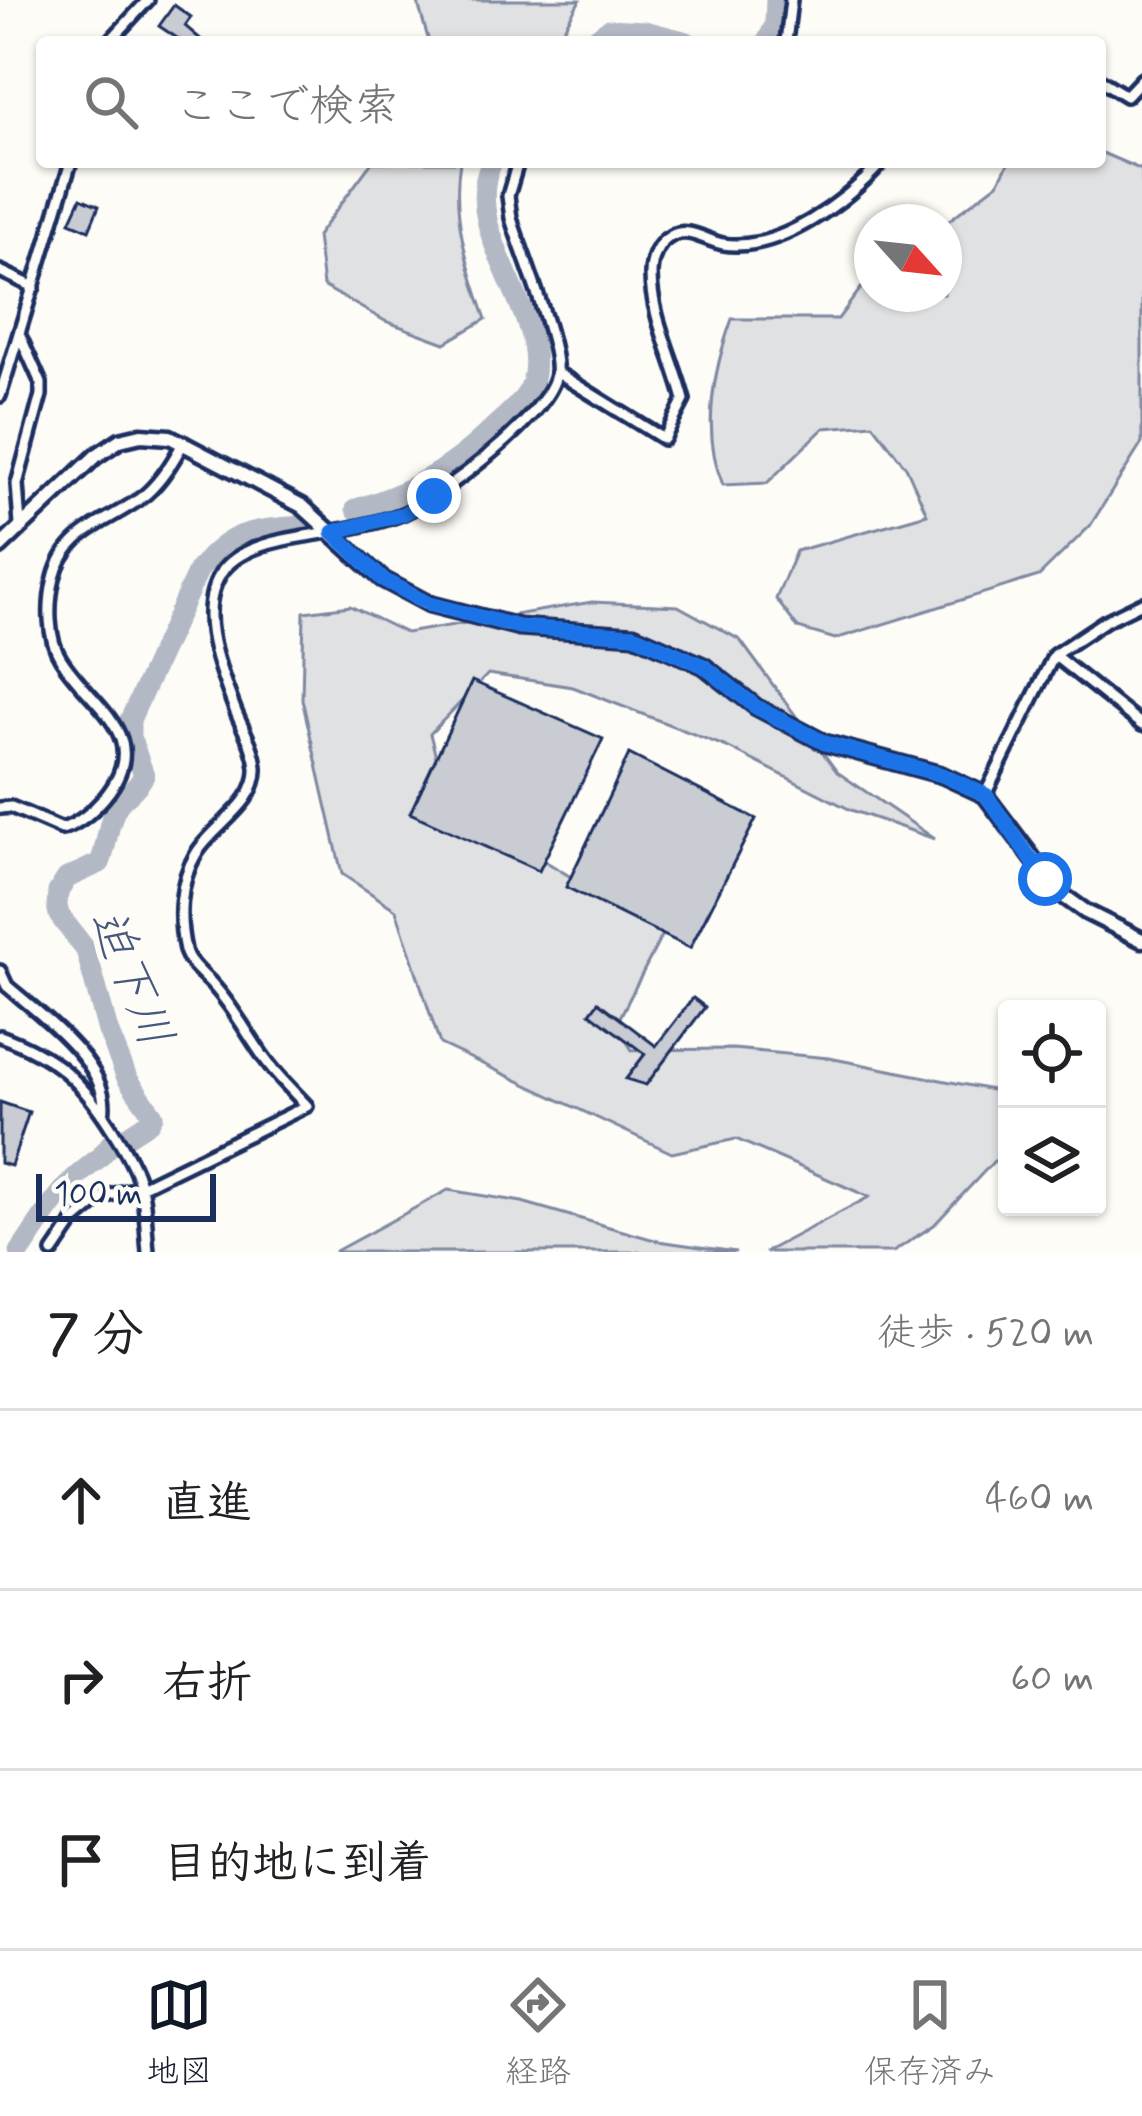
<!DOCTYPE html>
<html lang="ja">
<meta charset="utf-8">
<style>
:root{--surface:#fff;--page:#f6f6f6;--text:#202124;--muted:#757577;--line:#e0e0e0;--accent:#111827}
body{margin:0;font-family:Mynerve,"Klee One",sans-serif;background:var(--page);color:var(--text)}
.controls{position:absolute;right:36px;bottom:36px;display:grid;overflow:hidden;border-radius:12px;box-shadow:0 3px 9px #0004}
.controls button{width:108px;height:108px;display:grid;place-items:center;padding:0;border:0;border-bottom:3px solid var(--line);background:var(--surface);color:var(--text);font:60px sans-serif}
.compass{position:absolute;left:854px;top:204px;width:108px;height:108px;border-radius:50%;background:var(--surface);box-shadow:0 3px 9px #0004;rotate:117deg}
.scale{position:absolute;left:36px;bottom:30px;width:180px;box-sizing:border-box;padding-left:12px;border:6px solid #1b2f5e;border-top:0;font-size:33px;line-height:42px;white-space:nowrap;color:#1b2f5e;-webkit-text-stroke:9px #fdfcf7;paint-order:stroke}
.stop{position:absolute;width:36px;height:36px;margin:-27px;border:9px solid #1a73e8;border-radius:50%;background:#fff}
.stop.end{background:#1a73e8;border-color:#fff;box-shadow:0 3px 12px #0008}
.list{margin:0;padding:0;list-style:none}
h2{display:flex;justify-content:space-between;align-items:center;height:156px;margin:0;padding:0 48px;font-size:51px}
h2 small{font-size:39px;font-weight:400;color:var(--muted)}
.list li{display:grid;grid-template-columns:78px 1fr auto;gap:36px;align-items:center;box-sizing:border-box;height:180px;padding:0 48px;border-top:3px solid var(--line)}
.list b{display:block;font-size:45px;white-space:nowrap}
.list em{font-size:39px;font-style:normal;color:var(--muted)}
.icon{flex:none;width:66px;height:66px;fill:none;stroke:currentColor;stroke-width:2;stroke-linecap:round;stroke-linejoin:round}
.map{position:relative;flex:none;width:1142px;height:1252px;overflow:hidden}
.search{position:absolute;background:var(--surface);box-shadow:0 3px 9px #0004;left:36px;right:36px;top:36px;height:132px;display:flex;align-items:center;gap:30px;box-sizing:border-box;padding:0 42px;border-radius:12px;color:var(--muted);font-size:45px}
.sheet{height:696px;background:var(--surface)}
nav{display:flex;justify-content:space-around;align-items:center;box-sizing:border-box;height:168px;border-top:3px solid var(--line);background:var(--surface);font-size:33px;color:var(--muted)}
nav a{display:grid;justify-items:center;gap:6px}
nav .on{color:var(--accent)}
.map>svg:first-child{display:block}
</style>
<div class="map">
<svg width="1142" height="1252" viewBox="0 0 1142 1252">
<rect width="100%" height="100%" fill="#fdfcf7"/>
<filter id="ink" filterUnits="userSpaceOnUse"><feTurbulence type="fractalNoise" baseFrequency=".00833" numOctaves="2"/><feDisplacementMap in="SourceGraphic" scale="24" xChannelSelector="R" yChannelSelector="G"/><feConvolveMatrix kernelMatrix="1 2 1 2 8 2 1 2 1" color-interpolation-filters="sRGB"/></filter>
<g filter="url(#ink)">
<path fill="#e0e1e3" stroke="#7e88a0" stroke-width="3" d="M417,0h163l-21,37 -8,5h-122z
M1100,152l42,18v273l-52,83 -51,50 -204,63 -37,-11 -22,-29 20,-48 131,-37 -21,-47 -33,-43 -49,4 -57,55 -44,2c-22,-53 -10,-113 9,-166h106l23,-31 11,-9v15h72v-70l54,-41 11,-21h91z
M372,162h88c-9,52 8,108 26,157l-41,24 -60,-22 -62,-35 -6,-50z
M592,602l86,4 62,34 97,132 98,67 -84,-29 -124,-63 -154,-60 -85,-13 -58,60 18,68 215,131 -47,92 16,25 101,-1 96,9 178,35v64l-13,4 -60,64 -41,27h-128l104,-55 -133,-58 -64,14 -232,-109 -44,-134 -54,-36 -40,-175 2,-87 46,-6 56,27z
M448,1190l74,12 136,39 78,11h-402z"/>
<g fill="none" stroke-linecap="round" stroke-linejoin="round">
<path stroke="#b3b8c5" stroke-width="21" d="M591,42l18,-13 35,2 43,11
M767,42l8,-17 1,-25
M356,509c53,-15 94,-40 134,-78 14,-14 36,-29 42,-48 20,-67 -75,-152 -40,-221
M126,1137l23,-15 4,-7 -26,-37 -19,-47 -22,-81 -27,-35 -2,-10 1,-13 9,-14 33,-15c8,-19 7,-42 18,-58 9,-12 19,-15 26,-30l-14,-38v-17l68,-149c32,-42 57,-41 106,-45
M20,1252c16,-23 31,-49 51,-70 15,-16 28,-20 41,-40"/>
</g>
<path fill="#c9ccd3" stroke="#1b2f5e" stroke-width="3" d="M174,5l17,12 -6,9 19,16h-21l-24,-16z
M81,198l18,8 -10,24 -19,-8z
M472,681l131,58 -64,132 -129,-58z
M629,754l127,65 -66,129 -124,-61z
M693,998l12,9 -59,78 -20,-6 19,-25 -55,-41 8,-11 58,44z
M0,1102l29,10 -18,54 -11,-3z"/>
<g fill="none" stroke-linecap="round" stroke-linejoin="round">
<g stroke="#1b2f5e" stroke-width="18">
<path id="minor" d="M109,42l39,-42
M786,42l5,-42
M1100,80l26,16 16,-17
M0,271l34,16
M556,372l108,67 20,-39c-10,-40 -33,-84 -33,-125 0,-15 6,-32 20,-39 17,-10 35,5 52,8 56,9 125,-44 159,-82
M0,396l71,-234
M20,525l-3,-41 24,-89v-12l-21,-47
M1054,655l88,70
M985,795l69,-140 51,-34 37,-18
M0,808l11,-1 51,22c18,-6 30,-17 43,-32 50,-61 -14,-90 -44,-138 -14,-21 -13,-57 -7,-81 12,-50 59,-56 92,-84 16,-14 27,-33 38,-52
M0,971l7,15c33,28 106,81 96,129
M0,1036c55,20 81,44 112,93 11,18 23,37 29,58 5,21 5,44 7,65
M53,1252l21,-31 29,-24 38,-10 166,-81c-14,-15 -30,-30 -42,-47 -18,-25 -31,-51 -52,-74 -9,-10 -25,-22 -28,-35 -7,-31 -6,-68 11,-96 17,-29 62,-50 60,-87 -2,-22 -15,-40 -22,-60 -15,-40 -40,-99 -10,-138 24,-29 77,-31 110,-38 23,-4 49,-9 70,-18 37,-16 146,-99 152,-139 4,-30 -35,-122 -45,-156l-3,-22 10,-34"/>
</g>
<g stroke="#1b2f5e" stroke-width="21">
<path id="tertiary" d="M0,547l96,-91 24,-16 21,-5 29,2 132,69 80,73 47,25 90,23 115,8 70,31 52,41 69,36 117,32 43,20 73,97 28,20 56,28"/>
</g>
<use href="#minor" stroke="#fdfcf7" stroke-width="9"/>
<use href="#tertiary" stroke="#fdfcf7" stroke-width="12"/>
</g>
</g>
<g fill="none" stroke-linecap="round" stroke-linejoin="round" filter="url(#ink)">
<path stroke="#1a73e8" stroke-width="15" d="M434,496l-31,18 -70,18 49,47 47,25 90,23 115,8 70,31 52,41 69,36 117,32 44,20 59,84"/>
</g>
<g text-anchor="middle" stroke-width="12" stroke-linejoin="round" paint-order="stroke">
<g font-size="48" font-style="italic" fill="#49587d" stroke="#fdfcf7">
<text transform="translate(133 977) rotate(68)" y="17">迫下川</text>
</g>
</g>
</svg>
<div class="controls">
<button><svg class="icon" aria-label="locate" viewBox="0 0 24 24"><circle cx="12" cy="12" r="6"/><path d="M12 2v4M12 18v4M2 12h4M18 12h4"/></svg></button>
<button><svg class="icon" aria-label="layers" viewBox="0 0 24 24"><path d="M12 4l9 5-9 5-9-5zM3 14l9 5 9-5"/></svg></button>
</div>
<svg class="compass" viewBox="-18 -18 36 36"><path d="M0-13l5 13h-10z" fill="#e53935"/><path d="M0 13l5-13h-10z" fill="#757577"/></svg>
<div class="scale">100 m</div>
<div class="stop" style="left:1045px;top:879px"></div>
<div class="stop end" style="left:434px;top:496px"></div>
<div class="search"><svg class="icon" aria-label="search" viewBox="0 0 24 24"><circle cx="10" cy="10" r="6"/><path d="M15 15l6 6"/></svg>ここで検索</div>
</div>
<section class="sheet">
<h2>7 分<small>徒歩 · 520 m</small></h2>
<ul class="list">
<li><svg class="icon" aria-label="ahead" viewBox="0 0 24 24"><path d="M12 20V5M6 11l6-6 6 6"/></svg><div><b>直進</b></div><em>460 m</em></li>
<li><svg class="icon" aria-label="right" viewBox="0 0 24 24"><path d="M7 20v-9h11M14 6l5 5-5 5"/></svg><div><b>右折</b></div><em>60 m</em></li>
<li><svg class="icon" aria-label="arrive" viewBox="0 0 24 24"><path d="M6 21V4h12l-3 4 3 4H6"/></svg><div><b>目的地に到着</b></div></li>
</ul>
</section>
<nav>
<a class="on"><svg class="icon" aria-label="map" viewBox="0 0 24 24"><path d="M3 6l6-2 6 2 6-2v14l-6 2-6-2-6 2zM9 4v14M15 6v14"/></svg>地図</a>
<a><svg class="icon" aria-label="directions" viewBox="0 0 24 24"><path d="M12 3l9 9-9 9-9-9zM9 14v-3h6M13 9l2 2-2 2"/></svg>経路</a>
<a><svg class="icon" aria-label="saved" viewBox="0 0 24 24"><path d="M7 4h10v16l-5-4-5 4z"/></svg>保存済み</a>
</nav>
